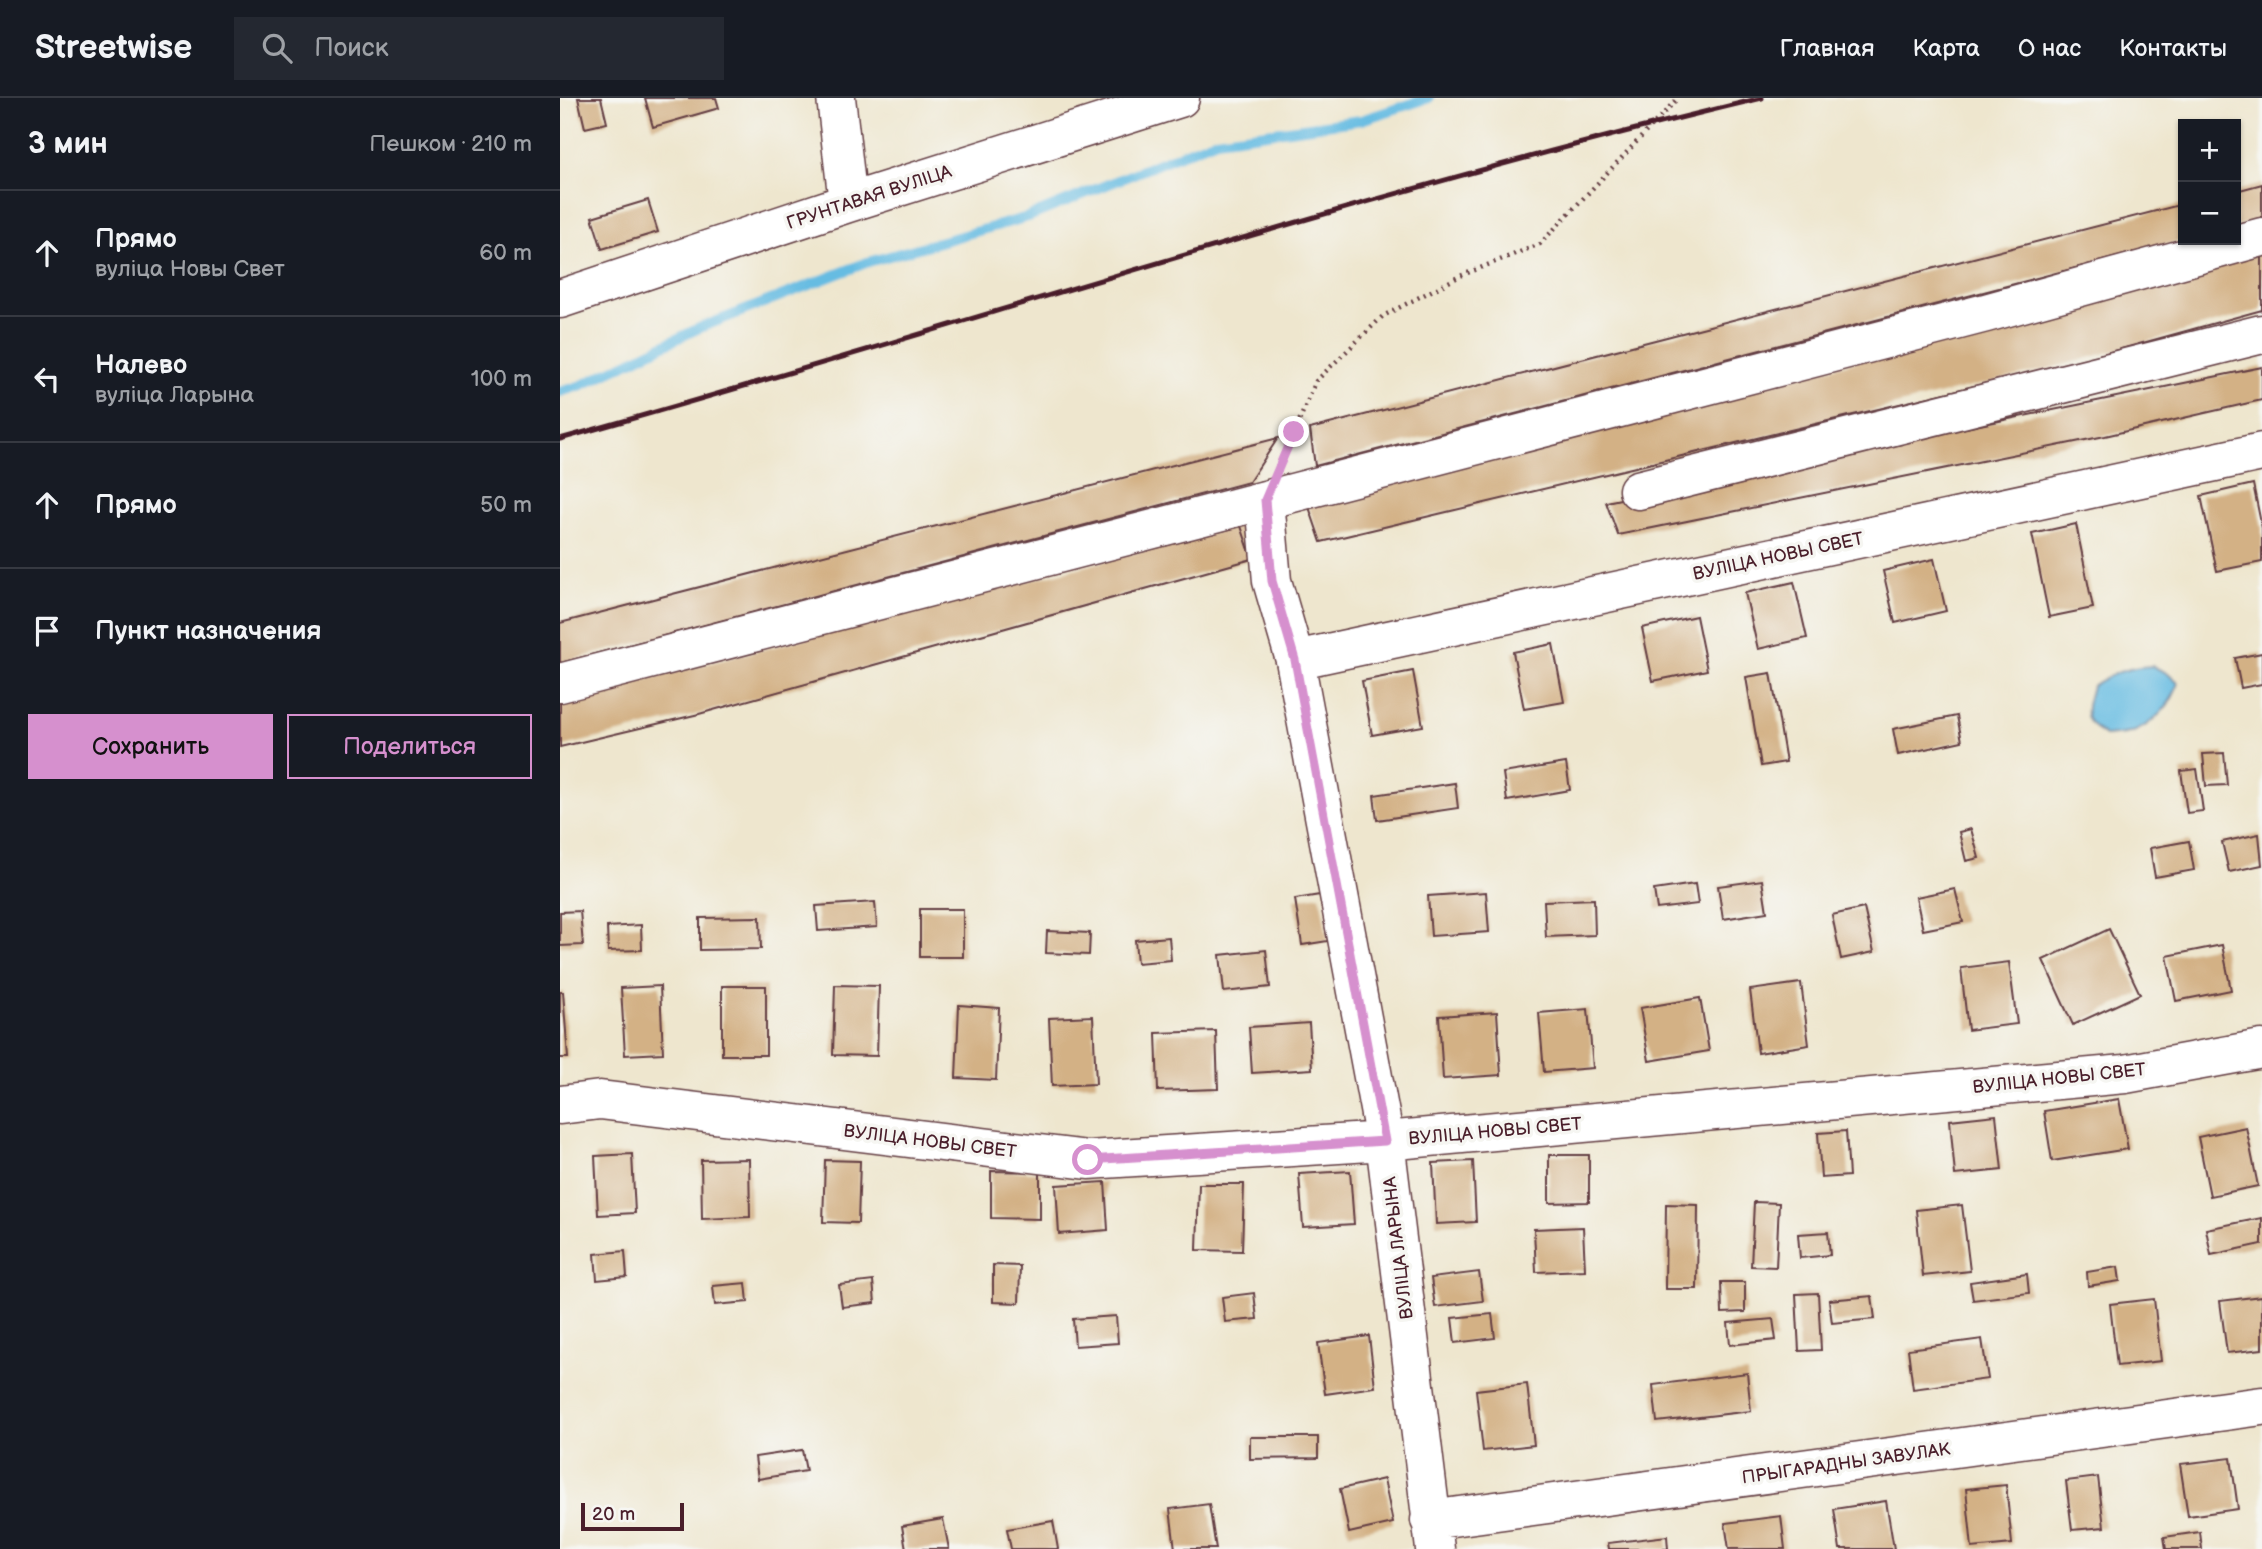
<!DOCTYPE html>
<html lang="ru">
<meta charset="utf-8">
<style>
:root{--surface:#171b24;--page:#242831;--text:#f1f3f6;--muted:#9ea1a6;--line:#363941;--accent:#d690ce}
body{margin:0;font-family:"Balsamiq Sans",sans-serif;background:var(--page);color:var(--text)}
.controls{position:absolute;right:21px;top:21px;display:grid;overflow:hidden;border-radius:0px;box-shadow:0 2px 5px #0004}
.controls button{width:63px;height:63px;display:grid;place-items:center;padding:0;border:0;border-bottom:2px solid var(--line);background:var(--surface);color:var(--text);font:35px sans-serif}
.scale{position:absolute;left:21px;bottom:18px;width:103px;box-sizing:border-box;padding-left:7px;border:4px solid #4a1f2b;border-top:0;font-size:19px;line-height:24px;white-space:nowrap;color:#4a1f2b;-webkit-text-stroke:5px #f6f6f2;paint-order:stroke}
.stop{position:absolute;width:21px;height:21px;margin:-16px;border:5px solid #d690ce;border-radius:50%;background:#fff}
.stop.end{background:#d690ce;border-color:#fff;box-shadow:0 2px 7px #0008}
.list{margin:0;padding:0;list-style:none}
h2{display:flex;justify-content:space-between;align-items:center;height:91px;margin:0;padding:0 28px;font-size:30px}
h2 small{font-size:23px;font-weight:400;color:var(--muted)}
.list li{display:grid;grid-template-columns:46px 1fr auto;gap:21px;align-items:center;box-sizing:border-box;height:126px;padding:0 28px;border-top:2px solid var(--line)}
.list b{display:block;font-size:26px;white-space:nowrap}
.list p{margin:0;font-size:23px;white-space:nowrap;color:var(--muted)}
.list em{font-size:23px;font-style:normal;color:var(--muted)}
.actions{display:flex;gap:14px;padding:21px 28px}
.actions a{flex:1;padding:16px 0;border:2px solid var(--accent);border-radius:0px;text-align:center;font-size:24px;color:var(--accent)}
.actions .main{background:var(--accent);color:#111}
.icon{flex:none;width:38px;height:38px;fill:none;stroke:currentColor;stroke-width:2;stroke-linecap:round;stroke-linejoin:round}
.map{position:relative;flex:none;width:1702px;height:1451px;overflow:hidden}
header{display:flex;align-items:center;gap:42px;box-sizing:border-box;height:98px;padding:0 35px;background:var(--surface);border-bottom:2px solid var(--line)}
header strong{font-size:33px}
nav{display:flex;gap:38px;margin-inline-start:auto;font-size:24px}
.search{width:490px;height:63px;background:var(--page);display:flex;align-items:center;gap:18px;box-sizing:border-box;padding:0 24px;border-radius:0px;color:var(--muted);font-size:26px}
main{display:flex}
aside{flex:1;background:var(--surface)}
.map>svg:first-child{display:block}
</style>
<header>
<strong>Streetwise</strong>
<div class="search"><svg class="icon" aria-label="search" viewBox="0 0 24 24"><circle cx="10" cy="10" r="6"/><path d="M15 15l6 6"/></svg>Поиск</div>
<nav><a>Главная</a><a>Карта</a><a>О нас</a><a>Контакты</a></nav>
</header>
<main>
<aside>
<h2>3 мин<small>Пешком · 210 m</small></h2>
<ul class="list">
<li><svg class="icon" aria-label="ahead" viewBox="0 0 24 24"><path d="M12 20V5M6 11l6-6 6 6"/></svg><div><b>Прямо</b><p>вуліца Новы Свет</p></div><em>60 m</em></li>
<li><svg class="icon" aria-label="left" viewBox="0 0 24 24"><path d="M17 20v-9H6M10 6l-5 5 5 5"/></svg><div><b>Налево</b><p>вуліца Ларына</p></div><em>100 m</em></li>
<li><svg class="icon" aria-label="ahead" viewBox="0 0 24 24"><path d="M12 20V5M6 11l6-6 6 6"/></svg><div><b>Прямо</b></div><em>50 m</em></li>
<li><svg class="icon" aria-label="arrive" viewBox="0 0 24 24"><path d="M6 21V4h12l-3 4 3 4H6"/></svg><div><b>Пункт назначения</b></div></li>
</ul>
<div class="actions"><a class="main">Сохранить</a><a>Поделиться</a></div>
</aside>
<div class="map">
<svg width="1702" height="1451" viewBox="0 0 1702 1451">
<rect width="100%" height="100%" fill="#f6f6f2"/>
<filter id="ink" filterUnits="userSpaceOnUse"><feTurbulence type="fractalNoise" baseFrequency=".0143" numOctaves="2"/><feDisplacementMap in="SourceGraphic" scale="14" xChannelSelector="R" yChannelSelector="G"/><feConvolveMatrix kernelMatrix="1 2 1 2 8 2 1 2 1" color-interpolation-filters="sRGB"/></filter>
<filter id="wash" filterUnits="userSpaceOnUse"><feTurbulence type="fractalNoise" baseFrequency=".00686" numOctaves="4" result="noise"/><feDisplacementMap in="SourceGraphic" scale="28" xChannelSelector="R" yChannelSelector="G"/><feGaussianBlur stdDeviation="1.57" result="paint"/><feColorMatrix in="noise" values="0 0 0 0 0 0 0 0 0 0 0 0 0 0 0 0 0 1.4 0 .05"/><feComposite in="paint" operator="in"/></filter>
<g filter="url(#wash)">
<rect width="100%" height="100%" fill="#eee6ce"/>
<path fill="#66bce2" stroke="#586e86" stroke-width="2" d="M1592,568l15,7 11,10c-5,21 -25,41 -45,49 -8,3 -20,3 -28,4 -24,-16 -20,-24 -13,-50 19,-13 37,-19 60,-20z"/>
<g fill="none" stroke-linecap="round" stroke-linejoin="round">
<path stroke="#66bce2" stroke-width="10" d="M0,294l22,-7 115,-56 171,-67 160,-45 188,-77 145,-20 68,-22"/>
</g>
<g id="blocks">
<path fill="#d3b185" d="M18,0h23l6,25 -22,5z
M85,0h71l3,10 -66,19z
M1702,86v35l-26,7v-35z
M88,102l10,32 -56,17 -10,-32z
M1623,106v36l-868,226 -5,-37z
M1702,155v57l-199,55 -742,177 -12,-35z
M1702,269v33l-157,36 -487,99 -12,-33z
M718,340l-29,44 -689,181v-40z
M1693,386l9,44v34l-45,9 -16,-75z
M1516,426l17,84 -44,9 -17,-83z
M681,428l11,33 -553,155 -139,33v-45z
M1374,461l12,52 -51,12 -12,-52z
M1234,484l13,56 -49,11 -13,-56z
M1136,518l11,54 -54,11 -11,-53z
M993,546l11,58 -40,7 -11,-57z
M1702,555v31l-21,4 -6,-30z
M853,573l10,55 -51,9 -10,-54z
M1211,575l15,89 -25,4 -15,-89z
M1397,618l5,25 -64,14 -5,-26z
M1664,655l3,32 -21,1 -3,-32z
M1006,665l4,27 -63,11 -4,-28z
M1637,671l6,42 -16,2 -6,-42z
M895,685l3,25 -81,12 -3,-25z
M1411,731l8,29 -13,3 -7,-29z
M1699,736l3,31 -33,7 -7,-30z
M1629,743l5,29 -39,7 -5,-29z
M1202,782l5,32 -44,7 -5,-33z
M1135,786l3,20 -41,5 -3,-19z
M1395,791l8,33 -40,8 -7,-33z
M926,794l3,40 -58,4 -3,-40z
M760,797l8,46 -26,4 -7,-46z
M1034,801l1,36 -49,2 -2,-36z
M315,804l2,25 -59,4 -2,-25z
M1304,810l10,44 -33,7 -9,-44z
M360,811h43v48h-43z
M20,813l3,34 -23,1v-34z
M200,819l1,32 -61,1v-32z
M81,827l1,25 -34,1 -1,-24z
M1549,831l31,65 -67,31 -30,-65z
M487,833l43,2 -1,22 -43,-2z
M609,839l2,23 -34,3 -2,-23z
M1662,847l9,45 -55,11 -9,-45z
M706,852l4,37 -46,5 -4,-37z
M1449,864l8,62 -49,6 -7,-62z
M1241,885l8,62 -51,8 -8,-63z
M275,887l44,1 -2,70 -44,-1z
M100,888l3,67 -38,2 -4,-67z
M162,888h44v69h-44z
M0,894h3l5,66h-8z
M1140,900l9,53 -60,10 -9,-53z
M399,907l40,3 -3,72 -40,-2z
M1028,911l5,59 -49,4 -5,-59z
M937,914l4,63 -58,4 -4,-63z
M533,918l3,68 -44,2 -3,-68z
M749,925l3,46 -60,4 -3,-46z
M656,933l2,58 -60,2 -2,-58z
M1559,1001l9,50 -76,12 -8,-50z
M1436,1017l6,55 -47,5 -5,-55z
M1686,1029l12,59 -48,10 -12,-59z
M1286,1033l3,45 -28,2 -3,-45z
M72,1056l3,59 -37,2 -3,-59z
M989,1057h40v47l-40,1z
M189,1061l1,58 -48,2 -1,-59z
M265,1062l35,1 -2,62 -35,-1z
M913,1063l3,61 -40,2 -3,-61z
M431,1073l49,1v47l-49,-1z
M790,1073l4,53 -51,3 -4,-53z
M545,1084l3,48 -49,4 -3,-49z
M639,1086h45l-2,67 -45,-1z
M1194,1104l25,1 -3,64 -25,-1z
M1106,1106l32,1 -1,84h-32z
M1402,1107l8,66 -47,5 -7,-66z
M1702,1120v26l-51,11 -5,-26z
M1023,1129l2,43 -49,2 -2,-43z
M1268,1134l2,23 -30,3 -2,-24z
M65,1153l2,26 -30,3 -2,-26z
M433,1167l27,1 -1,37 -26,-1z
M1558,1169l2,14 -32,5 -1,-14z
M919,1174l4,29 -48,6 -4,-29z
M1467,1176l2,19 -56,7 -3,-18z
M313,1183l2,22 -33,4 -3,-22z
M1161,1184h24v30l-23,1z
M186,1185l2,19 -33,3 -2,-19z
M694,1195l3,26 -32,3 -3,-25z
M1258,1195l3,57 -22,1 -3,-57z
M1312,1198l3,23 -43,4 -3,-23z
M1702,1198v53l-35,4 -7,-52z
M1594,1201l7,62 -44,5 -7,-62z
M932,1216l3,24 -40,5 -3,-25z
M556,1218l2,27 -43,3 -2,-27z
M1213,1221l3,21 -46,5 -2,-22z
M809,1238l6,51 -50,7 -7,-51z
M1422,1241l6,40 -75,10 -5,-40z
M1187,1275l4,38 -94,11 -4,-37z
M967,1286l7,61 -51,6 -7,-61z
M690,1339h68v21l-68,1z
M242,1352l4,21 -48,8 -3,-22z
M1671,1360l7,51 -50,7 -8,-52z
M1538,1379l6,50 -32,3 -6,-49z
M824,1381l9,44 -44,10 -9,-44z
M1446,1387l6,59 -40,4 -6,-59z
M1326,1403l8,48h-54l-6,-40z
M649,1406l7,45h-41l-5,-40z
M1221,1418l4,33h-56l-4,-26z
M383,1421l6,30h-43l-4,-23z
M493,1423l5,28h-47l-4,-20z
M1640,1434l2,17h-36l-2,-12z
M1107,1438l1,13h-59l-1,-6z"/>
</g>
</g>
<g filter="url(#ink)">
<use href="#blocks" fill-opacity="0" stroke="#633d43" stroke-width="2"/>
<g fill="none" stroke-linecap="round" stroke-linejoin="round">
<g stroke="#633d43" stroke-width="41">
<path id="minor" d="M276,0l12,105
M0,201l288,-96 332,-105
M1078,392l624,-156
M705,402l7,81 23,79 90,481 50,408
M735,562l967,-208
M0,585l1426,-370 276,-76
M0,1007l40,-5 488,60 297,-19 740,-67 137,-25
M870,1422l832,-114"/>
</g>
<path stroke="#633d43" stroke-width="4.5" stroke-dasharray="2 5" stroke-linecap="butt" d="M723,361l33,-78 67,-65 77,-40 80,-32 138,-146"/>
<use href="#minor" stroke="#fff" stroke-width="38"/>
<path stroke="#4a1f2b" stroke-width="5" d="M0,341c401,-112 796,-245 1202,-341"/>
</g>
</g>
<g fill="none" stroke-linecap="round" stroke-linejoin="round" filter="url(#ink)">
<path stroke="#d690ce" stroke-width="9" d="M528,1062l297,-19 -90,-481 -23,-79 -7,-81 29,-68"/>
</g>
<g text-anchor="middle" stroke-width="7" stroke-linejoin="round" paint-order="stroke">
<g font-size="18" fill="#4a1f2b" stroke="#f6f6f2">
<text transform="translate(309 99) rotate(-18)" y="6">ГРУНТАВАЯ ВУЛІЦА</text>
<text transform="translate(1218 458) rotate(-12)" y="6">ВУЛІЦА НОВЫ СВЕТ</text>
<text transform="translate(1499 980) rotate(-6)" y="6">ВУЛІЦА НОВЫ СВЕТ</text>
<text transform="translate(935 1033) rotate(-5)" y="6">ВУЛІЦА НОВЫ СВЕТ</text>
<text transform="translate(370 1043) rotate(7)" y="6">ВУЛІЦА НОВЫ СВЕТ</text>
<text transform="translate(838 1150) rotate(-97)" y="6">ВУЛІЦА ЛАРЫНА</text>
<text transform="translate(1286 1365) rotate(-8)" y="6">ПРЫГАРАДНЫ ЗАВУЛАК</text>
</g>
</g>
</svg>
<div class="controls">
<button>+</button>
<button>−</button>
</div>
<div class="scale">20 m</div>
<div class="stop" style="left:528px;top:1062px"></div>
<div class="stop end" style="left:734px;top:334px"></div>
</div>
</main>
